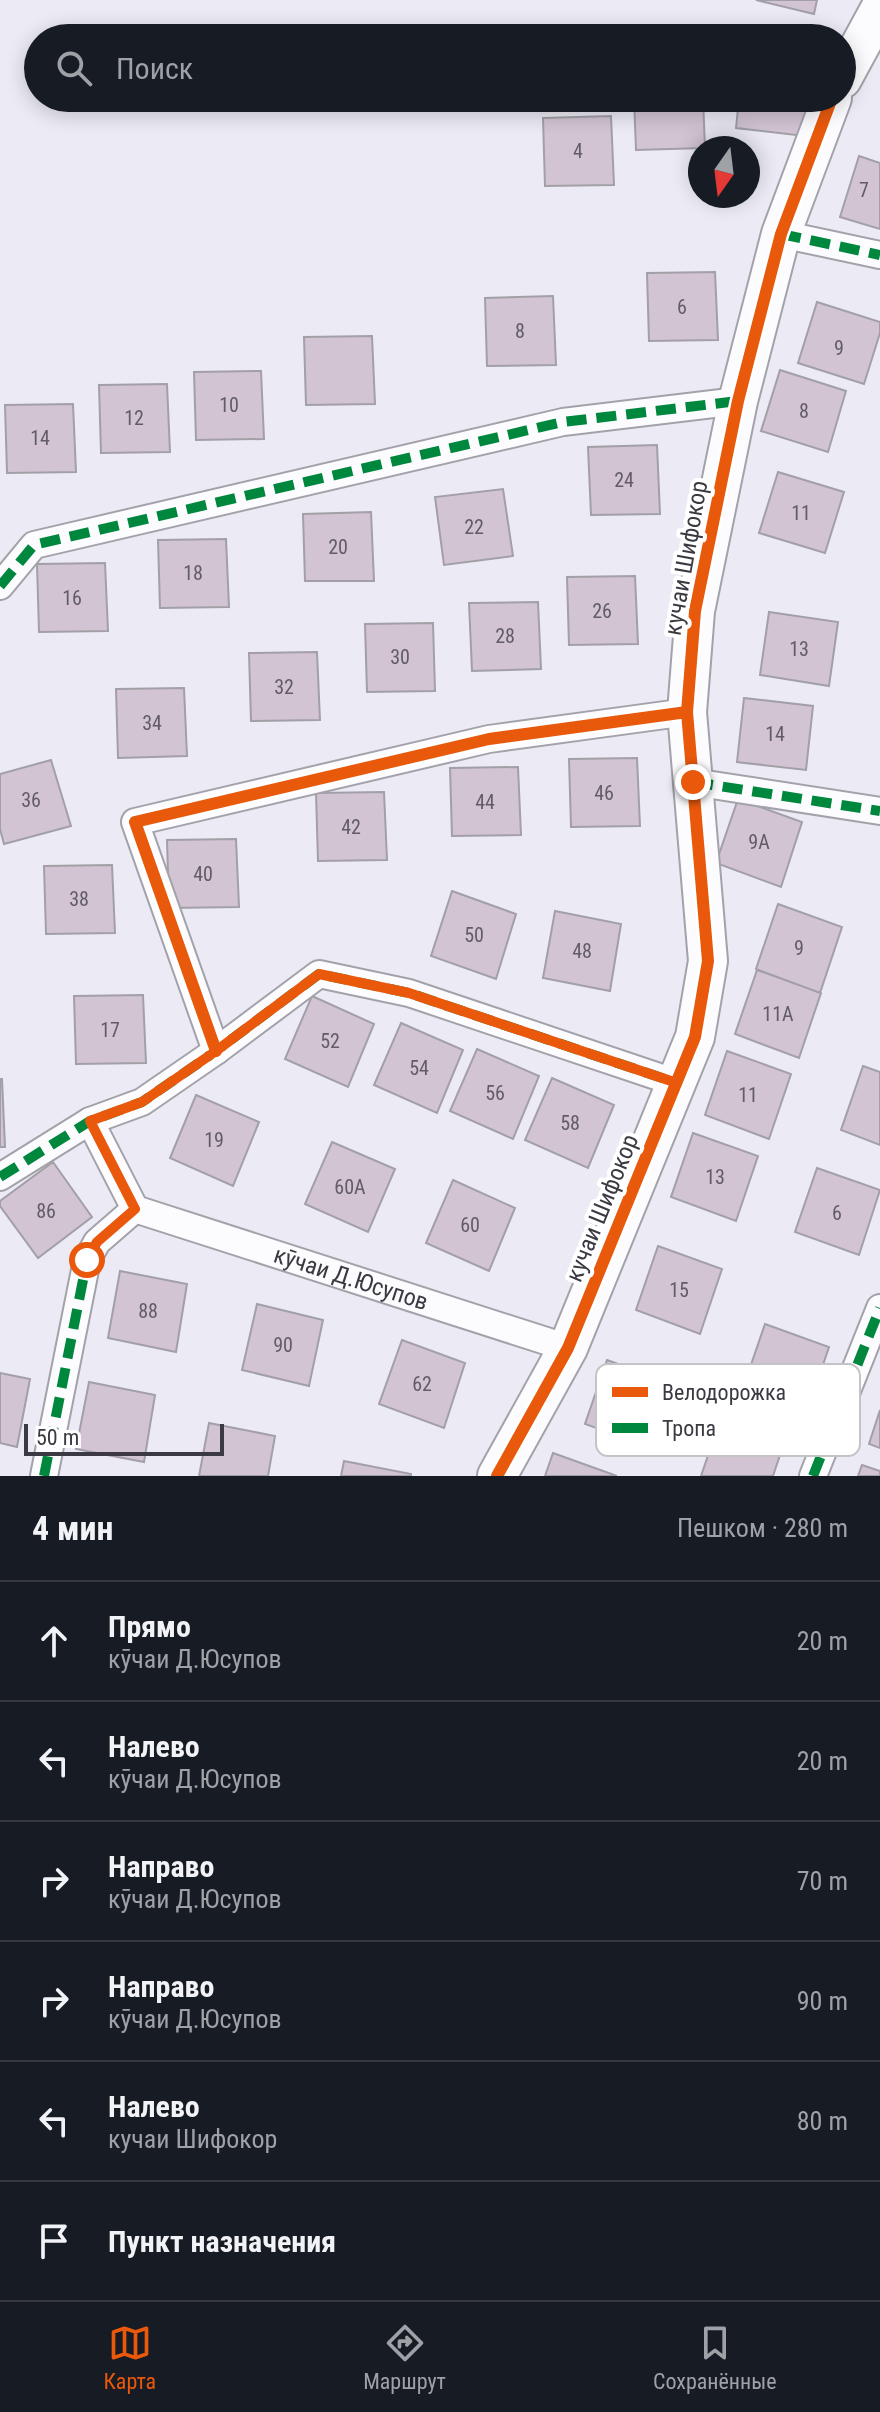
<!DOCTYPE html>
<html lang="ru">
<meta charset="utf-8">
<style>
:root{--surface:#171b24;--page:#20242c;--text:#f1f3f6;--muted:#9ea1a6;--line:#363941;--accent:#ea580c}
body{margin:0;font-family:"Roboto Condensed",sans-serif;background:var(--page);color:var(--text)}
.compass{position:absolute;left:688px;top:136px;width:72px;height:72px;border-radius:50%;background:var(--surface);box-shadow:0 4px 20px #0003;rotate:194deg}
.scale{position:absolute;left:24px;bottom:20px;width:200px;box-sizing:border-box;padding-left:8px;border:4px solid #3b3a42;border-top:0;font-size:22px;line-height:28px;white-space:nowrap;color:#3b3a42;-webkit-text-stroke:6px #fff;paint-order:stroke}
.stop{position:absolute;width:24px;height:24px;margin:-18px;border:6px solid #ea580c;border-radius:50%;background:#fff}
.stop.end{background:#ea580c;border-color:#fff;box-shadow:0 2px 8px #0008}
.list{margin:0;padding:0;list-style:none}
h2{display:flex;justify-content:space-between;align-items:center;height:104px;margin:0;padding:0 32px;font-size:34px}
h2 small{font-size:26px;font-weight:400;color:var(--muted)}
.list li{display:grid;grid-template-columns:52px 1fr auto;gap:24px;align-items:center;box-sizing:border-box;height:120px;padding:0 32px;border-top:2px solid var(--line)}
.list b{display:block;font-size:30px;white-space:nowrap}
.list p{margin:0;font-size:26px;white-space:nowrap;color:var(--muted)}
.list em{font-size:26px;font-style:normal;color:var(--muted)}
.icon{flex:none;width:44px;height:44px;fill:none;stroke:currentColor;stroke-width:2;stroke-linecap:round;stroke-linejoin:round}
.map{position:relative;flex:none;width:880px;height:1476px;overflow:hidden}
.search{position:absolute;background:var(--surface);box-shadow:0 4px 20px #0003;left:24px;right:24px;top:24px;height:88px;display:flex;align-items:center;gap:20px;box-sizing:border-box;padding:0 28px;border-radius:44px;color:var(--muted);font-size:30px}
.sheet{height:824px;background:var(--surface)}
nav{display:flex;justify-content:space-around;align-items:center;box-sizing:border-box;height:112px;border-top:2px solid var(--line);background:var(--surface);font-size:22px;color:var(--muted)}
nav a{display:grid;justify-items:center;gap:4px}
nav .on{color:var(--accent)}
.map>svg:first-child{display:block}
</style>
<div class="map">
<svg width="880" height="1476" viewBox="0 0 880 1476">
<rect width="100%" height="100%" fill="#ecebf5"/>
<path fill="#d2c4d3" stroke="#a29fa6" stroke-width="2" d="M756,0h61l-3,14z
M634,98h69l2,50 -69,2z
M739,98h68l-3,38 -68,-8z
M611,116l3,69 -69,1 -2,-68z
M859,156l21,7v66l-40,-12z
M715,272l3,68 -69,1 -2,-68z
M553,296l3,69 -69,1 -2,-68z
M817,302l63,20v11l-16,51 -66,-21z
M372,336l3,68 -69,1 -2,-68z
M780,370l66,21 -18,61 -67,-21z
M261,371l3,68 -68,1 -2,-68z
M167,384l3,68 -69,1 -2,-68z
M73,404l3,68 -69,1 -2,-68z
M657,445l3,69 -69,1 -3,-68z
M778,472l66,20 -19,61 -66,-20z
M503,489l10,67 -69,9 -9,-68z
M371,512l3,69h-69l-2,-67z
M226,539l3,68 -69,1 -2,-68z
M105,563l3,68 -69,1 -2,-68z
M635,576l3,68 -69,1 -2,-68z
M538,602l3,67 -69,2 -3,-68z
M769,612l69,10 -9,64 -69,-11z
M433,623l2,68 -68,1 -2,-68z
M317,652l3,68 -69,1 -2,-68z
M184,688l3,68 -69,2 -2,-69z
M744,698l69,8 -7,64 -69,-8z
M637,758l3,68 -69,1 -2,-68z
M51,760l20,66 -67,18 -4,-15v-55z
M518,767l3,68 -69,1 -2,-68z
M384,792l3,68 -69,1 -2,-68z
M738,799l64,23 -21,65 -65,-24z
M236,839l3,68 -70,1 -2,-68z
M112,865l3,68 -69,1 -2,-68z
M452,891l64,23 -20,65 -65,-23z
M778,904l64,23 -22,66 -64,-24z
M555,911l66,13 -11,67 -67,-13z
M757,970l64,23 -22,65 -64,-24z
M143,995l3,68 -70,1 -2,-68z
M312,996l62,28 -26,63 -63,-28z
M401,1023l62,27 -26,63 -63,-28z
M477,1049l62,27 -26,63 -63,-28z
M727,1051l64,23 -22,65 -64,-24z
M863,1066l17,6v73l-39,-15z
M552,1078l62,27 -26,63 -63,-28z
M0,1079h2l3,68h-5z
M196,1095l63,27 -26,64 -63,-28z
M693,1133l65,23 -22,65 -65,-24z
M332,1142l63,27 -27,63 -63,-28z
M53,1162l39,55 -54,41 -38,-52v-5z
M817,1168l63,22 -21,65 -64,-23z
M453,1180l62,28 -26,63 -63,-28z
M658,1246l64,23 -22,65 -64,-24z
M120,1271l67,13 -11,68 -68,-14z
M257,1304l66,16 -14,66 -67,-16z
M765,1324l64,23 -22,65 -64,-24z
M402,1340l63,23 -21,65 -65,-24z
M607,1360l64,23 -22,64 -64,-23z
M0,1373l30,6 -13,68 -17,-4z
M89,1382l66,13 -11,67 -68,-13z
M880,1410v38l-11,-4z
M720,1420l64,23 -11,33h-72z
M209,1423l66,13 -7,40h-69z
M553,1453l64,23h-72z
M344,1461l67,13v2h-70z
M862,1465l18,6v5h-22z"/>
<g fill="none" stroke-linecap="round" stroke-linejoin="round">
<g stroke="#a3a2aa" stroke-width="30">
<g id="street">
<path d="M781,234l99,21"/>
<path d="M0,586l34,-41 529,-123 175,-21"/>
<path d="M693,782l187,29"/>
<path d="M216,1051l-81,-229 354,-83 198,-27"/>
<path d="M90,1121l45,88"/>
<path d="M0,1177l90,-56 52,-19 74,-51 103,-77 90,19 268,90"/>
<path id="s1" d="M44,1476l43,-216 10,-18 38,-33 433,139"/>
<path d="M813,1476l67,-168"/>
</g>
</g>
<g stroke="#a3a2aa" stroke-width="42">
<path id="secondary" d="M842,79l38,-70
M497,1476l71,-128 127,-311 13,-76 -21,-249 8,-101 43,-210 43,-167 51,-136"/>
</g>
<use href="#street" stroke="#fcfcfe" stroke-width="26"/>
<use href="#secondary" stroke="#fcfcfe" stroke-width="38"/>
<path stroke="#00873e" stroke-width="10" stroke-dasharray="20 10" stroke-linecap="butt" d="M781,234l99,21
M0,586l34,-41 529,-123 175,-21
M693,782l187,29
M0,1177l90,-56 52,-19 74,-51 103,-77 90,19 268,90
M44,1476l43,-216
M813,1476l67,-168"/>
<g stroke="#fff" stroke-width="17">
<path id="cycleway" d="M216,1051l-81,-229 354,-83 198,-27
M497,1476l71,-128 127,-311 13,-76 -21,-249 8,-101 43,-210 43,-167 51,-136"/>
</g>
<use href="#cycleway" stroke="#e8590c" stroke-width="12"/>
</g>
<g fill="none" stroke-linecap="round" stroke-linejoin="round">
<path stroke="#ea580c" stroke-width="10" d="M87,1260l10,-18 38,-33 -45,-88 52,-19 74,-51 103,-77 90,19 268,90 18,-46 13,-76 -15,-179"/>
</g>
<g text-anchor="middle" stroke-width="8" stroke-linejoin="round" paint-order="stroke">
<g font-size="20" fill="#615c66">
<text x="578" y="158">4</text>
<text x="864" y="197">7</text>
<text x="682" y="314">6</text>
<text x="520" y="338">8</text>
<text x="839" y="355">9</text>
<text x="229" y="412">10</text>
<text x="804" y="418">8</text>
<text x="134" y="425">12</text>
<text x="40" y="445">14</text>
<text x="624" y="487">24</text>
<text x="801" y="520">11</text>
<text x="474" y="534">22</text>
<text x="338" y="554">20</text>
<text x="193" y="580">18</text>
<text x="72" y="605">16</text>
<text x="602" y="618">26</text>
<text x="505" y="643">28</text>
<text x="799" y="656">13</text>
<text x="400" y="664">30</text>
<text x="284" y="694">32</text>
<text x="152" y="730">34</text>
<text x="775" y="741">14</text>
<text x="604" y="800">46</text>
<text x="31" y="807">36</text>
<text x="485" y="809">44</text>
<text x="351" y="834">42</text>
<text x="759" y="849">9А</text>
<text x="203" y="881">40</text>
<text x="79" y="906">38</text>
<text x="474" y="942">50</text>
<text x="799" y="955">9</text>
<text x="582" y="958">48</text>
<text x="778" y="1021">11А</text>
<text x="110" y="1037">17</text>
<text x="330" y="1048">52</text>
<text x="419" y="1075">54</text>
<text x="495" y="1100">56</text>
<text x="748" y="1102">11</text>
<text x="570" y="1130">58</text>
<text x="214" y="1147">19</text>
<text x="715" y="1184">13</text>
<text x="350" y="1194">60А</text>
<text x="46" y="1218">86</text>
<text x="837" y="1220">6</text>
<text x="470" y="1232">60</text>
<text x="679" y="1297">15</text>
<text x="148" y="1318">88</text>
<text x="283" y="1352">90</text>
<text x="422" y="1391">62</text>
</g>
<g font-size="24" fill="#3b3a42" stroke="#fff">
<text transform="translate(686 558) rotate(-80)" y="8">кучаи Шифокор</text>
<text transform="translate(602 1208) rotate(-68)" y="8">кучаи Шифокор</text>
<text dy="8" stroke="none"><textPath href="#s1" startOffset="518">кӯчаи Д.Юсупов</textPath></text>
</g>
</g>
<rect x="596" y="1364" width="264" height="92" rx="12" fill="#fff" stroke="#c4c4c6" stroke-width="2"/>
<rect x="612" y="1387" width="36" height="10" fill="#e8590c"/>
<rect x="612" y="1423" width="36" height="10" fill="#00873e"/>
<g font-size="22" fill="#3b3a42">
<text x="662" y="1400">Велодорожка</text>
<text x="662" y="1436">Тропа</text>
</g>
</svg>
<svg class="compass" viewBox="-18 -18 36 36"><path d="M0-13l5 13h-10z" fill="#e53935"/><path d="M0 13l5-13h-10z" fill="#9ea1a6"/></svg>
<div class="scale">50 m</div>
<div class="stop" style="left:87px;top:1260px"></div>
<div class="stop end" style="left:693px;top:782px"></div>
<div class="search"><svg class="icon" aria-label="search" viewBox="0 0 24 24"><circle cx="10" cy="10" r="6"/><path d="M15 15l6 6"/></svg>Поиск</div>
</div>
<section class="sheet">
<h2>4 мин<small>Пешком · 280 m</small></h2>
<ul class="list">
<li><svg class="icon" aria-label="ahead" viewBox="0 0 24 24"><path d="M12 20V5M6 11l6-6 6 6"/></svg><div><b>Прямо</b><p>кӯчаи Д.Юсупов</p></div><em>20 m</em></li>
<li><svg class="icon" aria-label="left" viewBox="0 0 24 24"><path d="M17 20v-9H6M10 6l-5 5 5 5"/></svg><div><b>Налево</b><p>кӯчаи Д.Юсупов</p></div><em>20 m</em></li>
<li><svg class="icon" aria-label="right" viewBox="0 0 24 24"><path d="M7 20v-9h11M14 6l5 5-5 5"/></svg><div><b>Направо</b><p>кӯчаи Д.Юсупов</p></div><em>70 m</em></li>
<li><svg class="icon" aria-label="right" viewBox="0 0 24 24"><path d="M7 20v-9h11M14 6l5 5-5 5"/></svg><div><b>Направо</b><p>кӯчаи Д.Юсупов</p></div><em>90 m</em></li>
<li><svg class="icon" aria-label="left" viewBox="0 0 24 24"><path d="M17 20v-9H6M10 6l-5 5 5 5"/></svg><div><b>Налево</b><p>кучаи Шифокор</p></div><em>80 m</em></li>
<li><svg class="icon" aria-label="arrive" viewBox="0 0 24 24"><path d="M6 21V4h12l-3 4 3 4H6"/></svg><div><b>Пункт назначения</b></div></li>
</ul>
</section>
<nav>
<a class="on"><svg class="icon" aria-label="map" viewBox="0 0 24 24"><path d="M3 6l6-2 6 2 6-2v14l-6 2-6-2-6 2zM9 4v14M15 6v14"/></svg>Карта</a>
<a><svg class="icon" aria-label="directions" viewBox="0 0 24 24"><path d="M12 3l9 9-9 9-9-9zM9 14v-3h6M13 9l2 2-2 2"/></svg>Маршрут</a>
<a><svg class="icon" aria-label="saved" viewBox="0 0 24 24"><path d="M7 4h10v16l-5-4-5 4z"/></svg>Сохранённые</a>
</nav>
